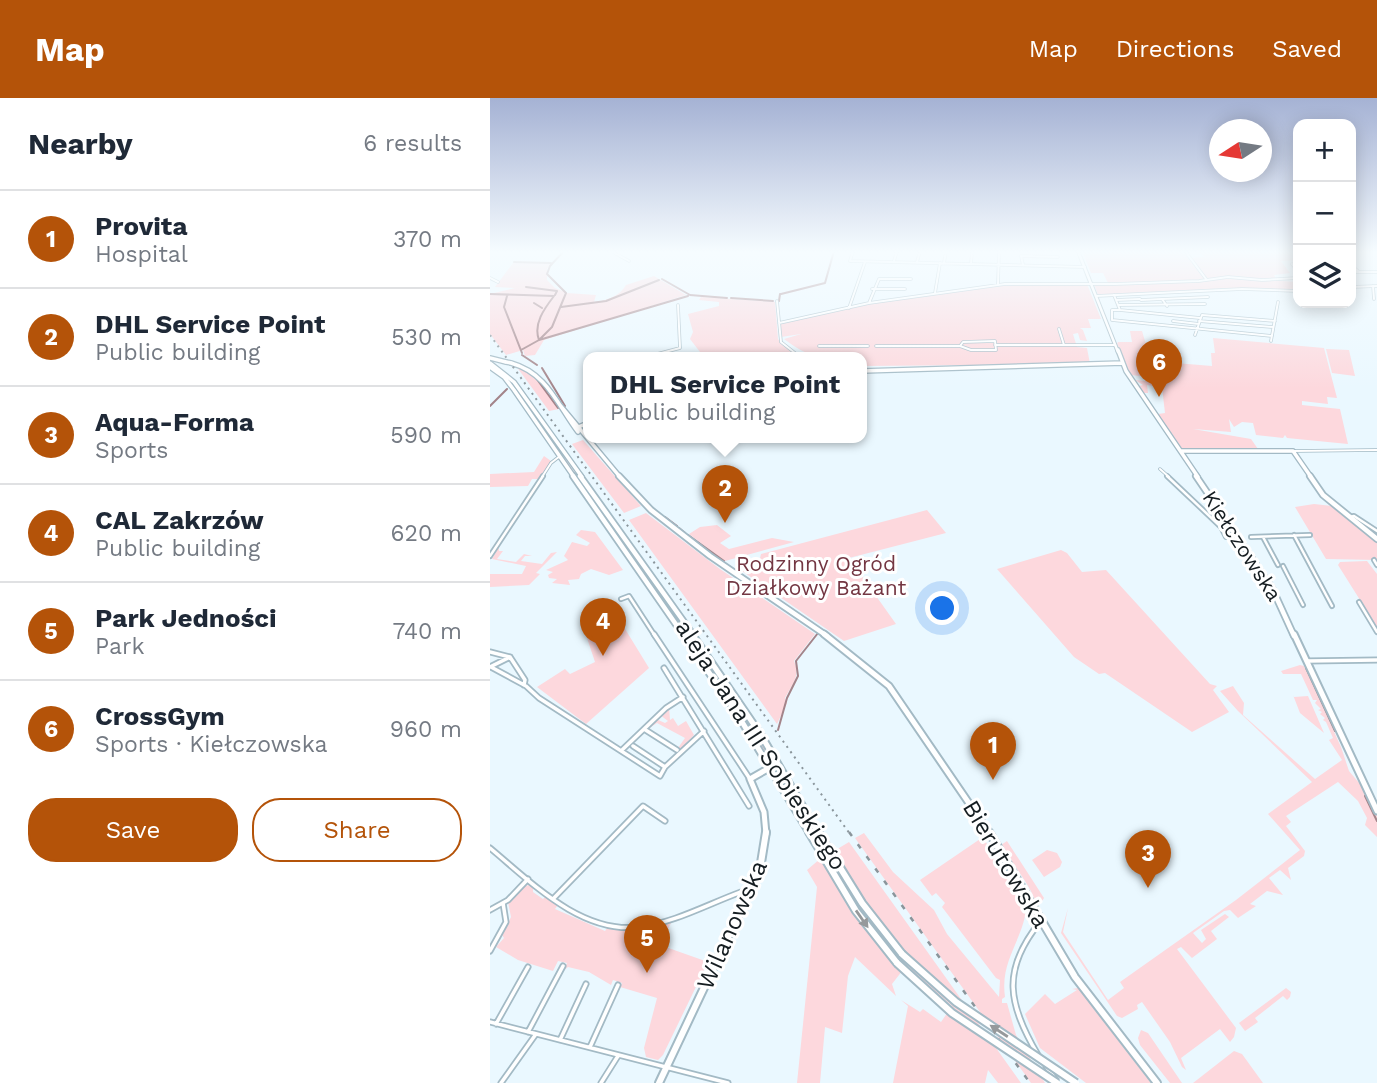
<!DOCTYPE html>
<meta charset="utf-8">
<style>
:root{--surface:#fff;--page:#f2f2f3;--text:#1f2937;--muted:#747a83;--line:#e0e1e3;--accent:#b45309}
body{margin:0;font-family:"Work Sans",sans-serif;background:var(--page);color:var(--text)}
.controls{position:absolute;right:21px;top:21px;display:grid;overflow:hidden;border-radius:14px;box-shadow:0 4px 18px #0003}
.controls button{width:63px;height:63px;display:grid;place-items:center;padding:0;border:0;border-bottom:2px solid var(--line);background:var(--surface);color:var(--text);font:35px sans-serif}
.compass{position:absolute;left:719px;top:21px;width:63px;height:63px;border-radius:50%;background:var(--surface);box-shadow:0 4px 18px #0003;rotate:258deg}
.you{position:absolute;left:453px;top:511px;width:24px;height:24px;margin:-18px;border:5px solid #fff;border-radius:50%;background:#1a73e8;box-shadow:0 0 0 10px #1a73e833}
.badge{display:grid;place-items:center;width:46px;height:46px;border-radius:50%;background:var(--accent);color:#fff;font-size:23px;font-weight:700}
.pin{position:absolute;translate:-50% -58px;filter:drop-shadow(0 2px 4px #0008)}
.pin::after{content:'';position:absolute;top:37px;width:24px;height:21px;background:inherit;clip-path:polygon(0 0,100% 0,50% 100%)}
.popup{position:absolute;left:93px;top:254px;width:284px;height:91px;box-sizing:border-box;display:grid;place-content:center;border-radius:14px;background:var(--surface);filter:drop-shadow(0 2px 5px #0005);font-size:23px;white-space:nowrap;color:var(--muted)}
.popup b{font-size:26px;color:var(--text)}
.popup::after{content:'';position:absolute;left:50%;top:100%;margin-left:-14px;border:14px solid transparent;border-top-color:var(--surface)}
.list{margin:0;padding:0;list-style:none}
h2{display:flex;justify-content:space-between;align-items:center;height:91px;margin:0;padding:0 28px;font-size:30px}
h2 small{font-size:23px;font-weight:400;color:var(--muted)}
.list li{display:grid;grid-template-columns:46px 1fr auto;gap:21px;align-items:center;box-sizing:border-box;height:98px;padding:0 28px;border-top:2px solid var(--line)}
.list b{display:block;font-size:26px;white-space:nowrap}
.list p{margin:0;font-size:23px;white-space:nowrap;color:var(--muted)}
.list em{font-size:23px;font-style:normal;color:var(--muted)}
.actions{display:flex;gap:14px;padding:21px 28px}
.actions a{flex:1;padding:16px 0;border:2px solid var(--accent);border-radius:28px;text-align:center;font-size:24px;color:var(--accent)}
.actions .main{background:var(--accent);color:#fff}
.icon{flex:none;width:38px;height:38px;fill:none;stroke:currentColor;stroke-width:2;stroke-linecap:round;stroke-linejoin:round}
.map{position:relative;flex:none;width:887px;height:985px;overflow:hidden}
header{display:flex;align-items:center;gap:42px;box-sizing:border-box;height:98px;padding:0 35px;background:var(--accent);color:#fff}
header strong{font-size:33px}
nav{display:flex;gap:38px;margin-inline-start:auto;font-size:24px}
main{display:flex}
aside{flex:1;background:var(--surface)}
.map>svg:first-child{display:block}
</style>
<header>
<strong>Map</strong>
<nav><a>Map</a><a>Directions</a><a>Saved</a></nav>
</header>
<main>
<aside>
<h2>Nearby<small>6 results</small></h2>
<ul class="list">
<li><span class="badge">1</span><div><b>Provita</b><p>Hospital</p></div><em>370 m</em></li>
<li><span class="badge">2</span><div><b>DHL Service Point</b><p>Public building</p></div><em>530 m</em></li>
<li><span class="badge">3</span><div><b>Aqua-Forma</b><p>Sports</p></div><em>590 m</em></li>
<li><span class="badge">4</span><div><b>CAL Zakrzów</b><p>Public building</p></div><em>620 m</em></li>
<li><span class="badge">5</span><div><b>Park Jedności</b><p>Park</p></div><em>740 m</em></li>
<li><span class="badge">6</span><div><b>CrossGym</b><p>Sports · Kiełczowska</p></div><em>960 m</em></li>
</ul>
<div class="actions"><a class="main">Save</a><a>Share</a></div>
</aside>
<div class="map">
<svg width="887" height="985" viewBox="0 0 887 985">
<rect width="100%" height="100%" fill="#eaf8ff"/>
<path fill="#fdd8dd" d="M592,153h101l21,28 -10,2 39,-4 -26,2 -16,-21 13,-1 -5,-6h99v9l-17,1 9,12 -16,2 3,5h-13l34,2v8l-68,-2 -132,7 -4,-11 89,-3 -75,2 -5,-10h-12z
M23,165h39l-5,6v11l8,8 10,4 -2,8 4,-7 29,2 -2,7c12,-1 26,-6 32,-17l28,-9 32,19 -142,45 -9,15 -10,1 -2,-6 -17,5 -16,-21v-40l25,-6 -20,-1z
M565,185l32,1 14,35h-13l3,9h-11l3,2 4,11 -7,-1 -2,-7 -5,1 4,13 10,1 3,16 -228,2v-9c-38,0 -47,5 -78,-18l17,-5 -20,3v-13c88,-25 183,-38 274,-41z
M211,199l74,5 3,37 19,18h-126l29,-5 -10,-13 3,-7 -5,-18 31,-8v-4l-20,-2z
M640,233h12l9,30 61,5 -1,-13h4l-2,-15 111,10 13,50 -10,-1 1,7 -26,-3v4l38,4 8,35 -61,-6 -2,-3 -2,3 -27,-3 -3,-12 -11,-1 -8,5 -5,-8 2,13 -38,-3 58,10 7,10 -75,1 -25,-36 7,-1 -3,-26 -15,-2 1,8h-4l-5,-7 4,-1 -8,-5 31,3v-4l-35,-4c-7,-10 -9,-21 -14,-31l1,-2h14z
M836,251l23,1 6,26 -23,-3z
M0,266l19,15 9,11 255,370 -1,3 -41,-64 -212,-305 -13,-17z
M26,268l22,11 21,32 -10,2z
M93,342l58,66 -17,7 -52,-69z
M54,358l7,5 -12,18h-7l-4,7 -38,1v-13l44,-2z
M824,406l18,2 45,35v19l-51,-1 -31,-52z
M437,412l19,23 -97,25 47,66 -52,17 -102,-70 16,-4 3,-13z
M156,415l74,56 95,65 -21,27c7,15 -2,24 -9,37l2,5 -10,21 -148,-204z
M227,427l14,11 -11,7 9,6 43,-11 22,4 -69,19 -36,-27 11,-7z
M91,432l14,2 28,38 -14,5 -18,-6 -10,5 -2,5 -11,1 2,5 -18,-2 5,-4 -8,-1 -1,-3 5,-3 -7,-2 22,-10 -4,-4 8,-14 15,4 3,-3 -14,-8z
M9,449v4h4l-6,8 19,3 8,-8 8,2h-7l-4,5 21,3 9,-11 6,-1 -21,21 4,1 -11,11 -39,2v-13h32l4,-8 -34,-7z
M571,452l6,3 15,19 24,-2 104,114 7,2 -4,4 16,22 -37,20 -87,-59 -6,1 -25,-17 -77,-88z
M877,463l10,13v53l-39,-62 2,-3z
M121,508l38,62 -63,56 -49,-37 28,-18 5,5 25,-12 -12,-36 5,-3 -3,-5z
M810,567l4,1 37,81 8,24 11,13 17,32v21l-12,-12 2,-7 -9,-17 -20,-19 -52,34 5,6 -5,4 19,25 -1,5 -16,12 3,12 -11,-10 -11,8 14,17 -16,-4 -17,13 6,2 -18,12 -8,-8 -6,1 -31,22 9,10 4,-4 -5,-9 24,-16 4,3 -18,14 6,8 -25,19 -11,-11 -4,2 59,79 -2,9 -4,5 -10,-13 -39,29 5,12 -4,-3 -12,-25 -28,-40 -5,3 1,4 -16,9 -5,-2 -56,-83 7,-25 -5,24 45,68 16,-12 -4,-6 116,-82 64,-50 -32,-36 44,-32 -74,-71 -18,-20 13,-5 11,17 -1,12 72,64 27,-19 -13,-20 4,-2 -7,-16 -3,-2 2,-2 -5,-4 2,-2 -4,-2 3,-1 -6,-6 2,-3h-4l-12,-26h-18l-2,-3z
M803,597l1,2 14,-1 16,37 -24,-20z
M179,609l1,13 3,-2 5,8 8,-5 8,14 -12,13h-4l7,-10 -28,-15 -9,6 8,-10 9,4 3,-2 -8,-6z
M374,735l29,39 41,38 13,24 52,63 1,-17 -4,-2 -54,-71 3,-4 -9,-10 -4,3 -12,-16 63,-43 43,74c-5,32 -26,50 -21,86l-3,2v4h5l9,32 29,48h-14l-176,-245z
M517,743l37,57 -4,6h-4c-5,-19 -23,-38 -35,-59z
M359,744l172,241h-23l-10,-13 -3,13h-92l15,-77 -7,-6 19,12 3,-3 18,13 11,-16 -46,-40 -14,18 4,12 -41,-39 -7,19 -6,57 -17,-6 -5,56h-23l20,-196 -10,-17 14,-12 41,67 32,41 10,-15 -36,-44 -34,-56z
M557,752l10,3 5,9 -2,5 -16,10 -12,-17z
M39,787l4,2v5l10,7 3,-3 12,9 -3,4 50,22 3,-4c23,7 44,0 65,-8l-13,26 48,17 -45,93 -5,5 -12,-3 -2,-9 13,-50 -37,-11 2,-4 -9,-3 -2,5 -22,-13 -21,-5 -5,4 4,-8 -9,-2 -5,10 -35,-11 -22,-13 8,-9 -2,-3 9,-18 -3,-15 17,-16z
M588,890l73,95h-65l-46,-35 -15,-34 20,-20 10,10 22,-14 -5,-1z
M796,890l5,4 -1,5 -3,3 -4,-4 -28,22 3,4 -13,9 -6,-8z
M651,932l7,3 34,50h-12l-30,-38 -2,-7z
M744,953l8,3 21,29h-70z"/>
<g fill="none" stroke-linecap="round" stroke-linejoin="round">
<path stroke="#a3848a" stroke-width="2" d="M24,164l37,1
M172,181l28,16 37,3
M36,189l31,4 -2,4
M0,196l64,2c-10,13 -21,28 -15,44l-18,10
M291,196l44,-11 9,-32
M17,198l-3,11 18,46
M241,200l42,3
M289,203l1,-7
M44,205l8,5
M71,209l45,-6 53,-21
M49,242l149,-44
M49,242l13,-13 14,-34 -19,-19 3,-8 14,-15
M32,257l15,10
M52,270l23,38
M46,280l22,30
M0,308l17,-17
M175,419l12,9
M189,430l6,5
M198,437l36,26
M816,570l29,63
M288,632l9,-32 11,-22 -2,-15 22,-28
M875,698l12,25"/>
<g stroke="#a3bac5" stroke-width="3.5">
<path id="street-far2" d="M121,153l18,10
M363,153l-3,10 235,6
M695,153l21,28
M404,163l3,-10
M427,164l3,-11
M454,165l2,-12
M481,166l1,-13
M802,166l6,7
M533,167l-2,-9 37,1
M861,167l8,7
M861,174h26
M0,180l8,4
M508,186l1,-33
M883,188l1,13
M861,189l26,-1
M382,191h33
M445,195l5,-30
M624,197l6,15h-8v10l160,16
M606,198l146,-7 56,2
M626,202l24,-1
M651,202l21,-1
M287,203l4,41 19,15
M379,205l10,-24h32
M628,207l87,-1
M677,208l-5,-7 46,-2
M359,210l16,-46
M630,212l80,8
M683,223l26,3
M709,223l74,6
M289,225l90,-20 136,-19h110l84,-3 29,-4 34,3 36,-2
M569,231l5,16
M705,237l7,-20 73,6
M505,243l1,9h-25l-11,-4 3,-4z
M781,243l7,-39
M505,247h119
M329,248h49
M386,248h84
M156,259l34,-9 -2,-43
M803,353l84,-1
M670,371l9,8
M52,379l9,-14 9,-7"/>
</g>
<g stroke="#a3bac5" stroke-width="6">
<path id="street-far1" d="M677,378l54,51 5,10 9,-1
M860,419l4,-1 23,15
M804,437l38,71
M761,439l59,-2
M773,439l15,28
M0,458l53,-80
M884,462l3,5
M793,468l20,39
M131,501l8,-3 26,40
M869,504l18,30"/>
</g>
<g stroke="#a3bac5" stroke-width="7">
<path id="street" d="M164,536l96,145
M0,554l20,5
M817,563l70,-1
M0,569l20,-10 15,23 -1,5
M1,569l35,19 13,12 121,78 5,-9
M174,570l85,138
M154,631l33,21
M143,648l32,21 39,-36
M132,652l44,-42 17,-11
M0,750c41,34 91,86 149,79 35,-4 69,-23 102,-35l8,1
M63,801l90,-93 22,15
M0,812l18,-10 20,-21
M0,853l16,-29 -3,-19
M0,924l238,61
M6,926l32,-57
M38,934l35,-66
M70,942l26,-56
M100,949l28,-62
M548,957c-30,-51 -37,-85 2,-133
M556,968l10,14
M11,985l35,-49
M111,985l17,-27"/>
</g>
<g stroke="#a3bac5" stroke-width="4.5">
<path id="secondary-far4" d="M588,153l40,101"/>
</g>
<g stroke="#a3bac5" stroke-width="6">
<path id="secondary-far3" d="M628,252l8,21 72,106
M0,260l16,4
M0,265l24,19 68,95
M21,265c36,10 46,41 67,69
M0,269l14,10 10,13 60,87
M372,273l261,-8
M70,307l60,72
M86,330l12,-5
M691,353h112l18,26"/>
</g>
<g stroke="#a3bac5" stroke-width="8">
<path id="secondary-far2" d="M83,378l111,160
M90,378l114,160
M129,378l32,34 59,46 117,80
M706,378l76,112 22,48
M820,378l13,19 54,44"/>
</g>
<g stroke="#a3bac5" stroke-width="9">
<path id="secondary-far1" d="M192,536l51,73 77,127
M202,536l69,101 58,99
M334,536l65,52 101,148
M804,536l83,177
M276,736l-2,-22 -14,-33 21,-12"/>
</g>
<g stroke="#a3bac5" stroke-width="10">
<path id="secondary" d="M319,734l47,79 41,52
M328,734l44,71 40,51
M499,734l86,145 82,106
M169,985l101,-214 6,-37"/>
</g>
<use href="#street-far2" stroke="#fff" stroke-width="2"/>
<use href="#street-far1" stroke="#fff" stroke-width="2.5"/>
<use href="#street" stroke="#fff" stroke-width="3.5"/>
<use href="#secondary-far4" stroke="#fff" stroke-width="2.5"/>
<use href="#secondary-far3" stroke="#fff" stroke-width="3.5"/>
<use href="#secondary-far2" stroke="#fff" stroke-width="4.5"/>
<use href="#secondary-far1" stroke="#fff" stroke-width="5"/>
<use href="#secondary" stroke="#fff" stroke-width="6"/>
<path stroke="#8a959b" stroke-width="2" stroke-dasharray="2 4.5" stroke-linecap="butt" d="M0,237l360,499"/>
<path stroke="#8a959b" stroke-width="2.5" stroke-dasharray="5 10" stroke-linecap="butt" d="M359,734l181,251"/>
<g stroke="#a3bac5" stroke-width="6" stroke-linecap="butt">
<path id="secondary-bridge-far1" d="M16,264l5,1"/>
</g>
<g stroke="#a3bac5" stroke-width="10" stroke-linecap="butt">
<path id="secondary-bridge" d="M412,856l54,48 120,81
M407,865l55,50 105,70"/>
</g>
<use href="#secondary-bridge-far1" stroke="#fff" stroke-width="3.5"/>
<use href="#secondary-bridge" stroke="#fff" stroke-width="6"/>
</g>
<defs><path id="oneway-solid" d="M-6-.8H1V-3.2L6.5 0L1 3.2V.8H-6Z" transform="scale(1.75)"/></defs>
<g fill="#96999b">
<use href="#oneway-solid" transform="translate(372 821) rotate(55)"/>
<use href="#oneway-solid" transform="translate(509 933) rotate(-147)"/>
</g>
<linearGradient id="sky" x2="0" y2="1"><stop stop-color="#a5b2d4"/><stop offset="0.53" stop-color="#f6fcff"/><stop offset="1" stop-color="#f6fcff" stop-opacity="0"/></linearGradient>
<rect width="887" height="291" fill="url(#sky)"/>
<g text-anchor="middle" stroke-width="6" stroke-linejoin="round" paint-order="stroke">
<g font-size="21" fill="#151d21" stroke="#fff">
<text transform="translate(752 448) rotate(57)" y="7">Kiełczowska</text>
</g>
<g font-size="21" fill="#733642" stroke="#fff">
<text x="326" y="473">Rodzinny Ogród<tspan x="326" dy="24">Działkowy Bażant</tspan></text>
</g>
<g font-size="24" fill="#151d21" stroke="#fff">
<text transform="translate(271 647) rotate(57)" y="8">aleja Jana III Sobieskiego</text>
<text transform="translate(516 766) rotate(59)" y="8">Bierutowska</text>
<text transform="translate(242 827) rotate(-66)" y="8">Wilanowska</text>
</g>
</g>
</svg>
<div class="controls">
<button>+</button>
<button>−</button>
<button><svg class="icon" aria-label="layers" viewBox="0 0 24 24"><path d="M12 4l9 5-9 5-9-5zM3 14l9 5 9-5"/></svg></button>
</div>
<svg class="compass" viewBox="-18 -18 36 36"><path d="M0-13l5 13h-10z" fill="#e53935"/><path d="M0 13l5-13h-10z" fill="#747a83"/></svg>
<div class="you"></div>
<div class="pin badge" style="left:503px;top:682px">1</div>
<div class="pin badge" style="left:235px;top:425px">2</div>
<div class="popup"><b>DHL Service Point</b>Public building</div>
<div class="pin badge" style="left:658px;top:790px">3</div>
<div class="pin badge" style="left:113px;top:558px">4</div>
<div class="pin badge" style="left:157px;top:875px">5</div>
<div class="pin badge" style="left:669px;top:299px">6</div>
</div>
</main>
